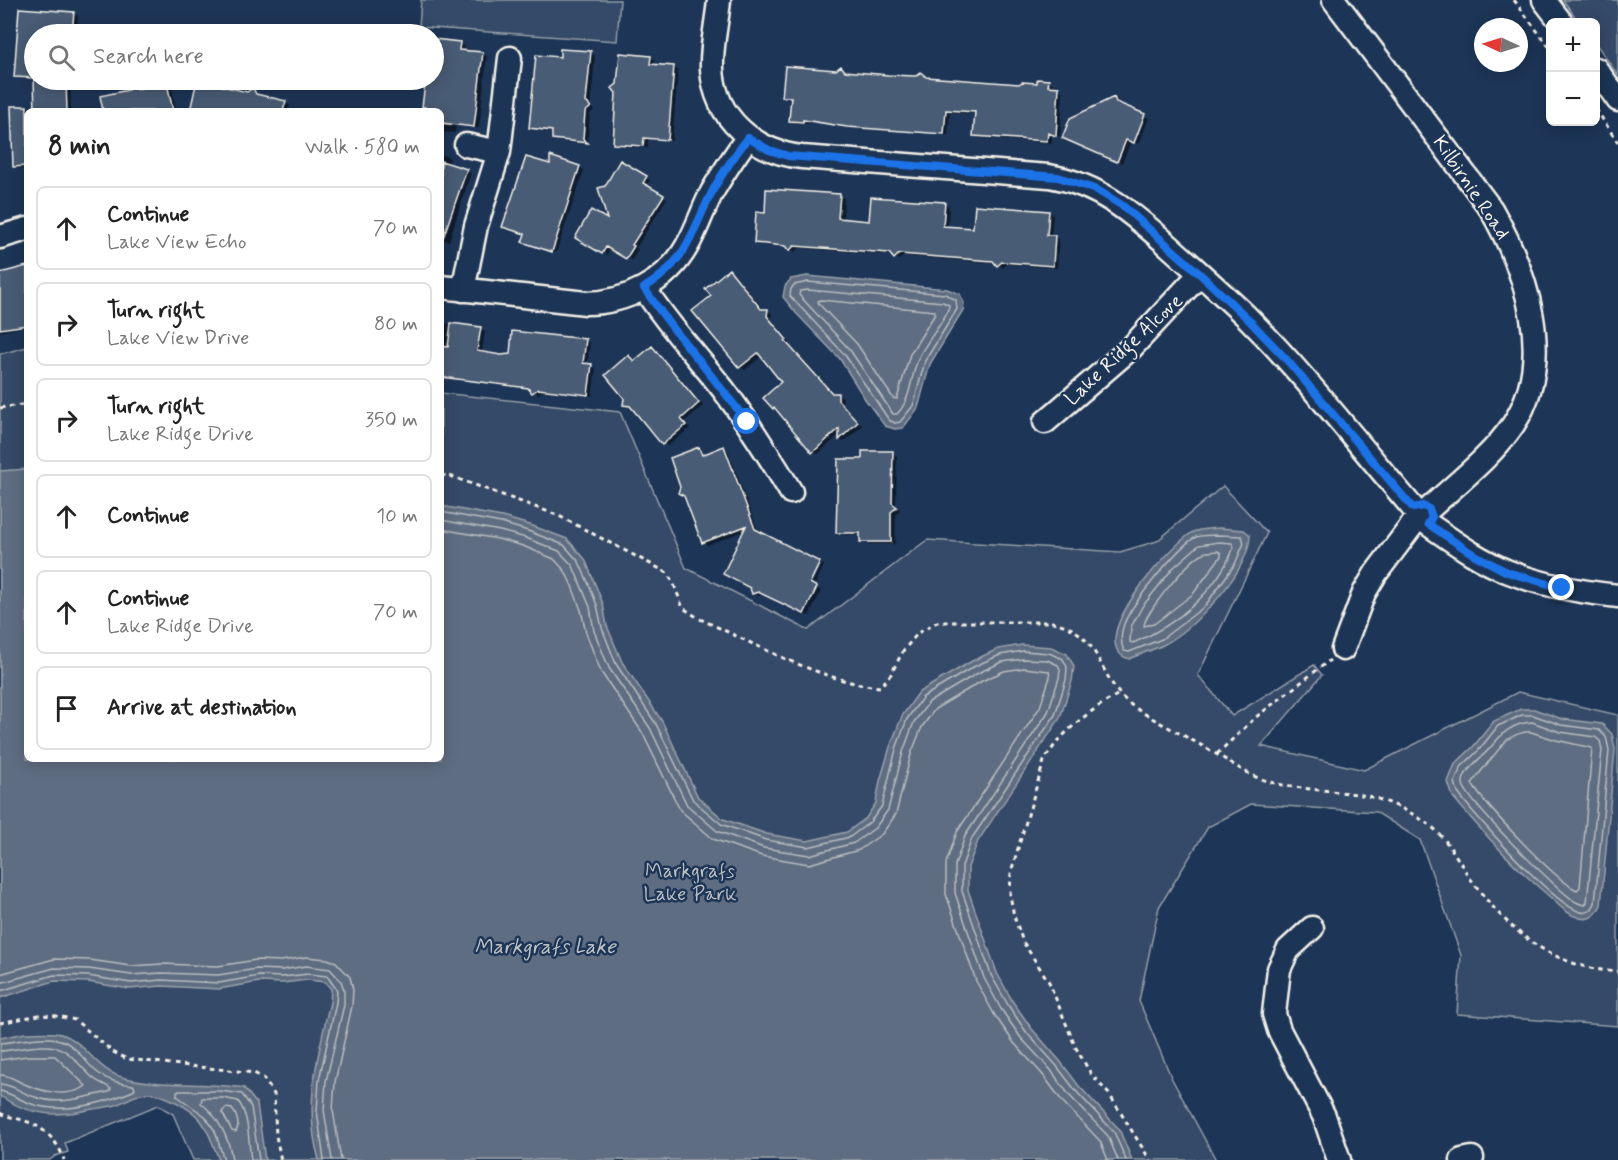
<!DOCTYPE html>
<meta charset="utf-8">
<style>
:root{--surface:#fff;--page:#f6f6f6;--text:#222;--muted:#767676;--line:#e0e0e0}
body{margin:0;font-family:Mynerve,sans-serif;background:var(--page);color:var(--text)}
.controls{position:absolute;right:18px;top:18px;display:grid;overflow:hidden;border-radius:9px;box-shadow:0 3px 15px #0003}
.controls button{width:54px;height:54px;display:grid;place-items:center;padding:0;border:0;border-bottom:2px solid var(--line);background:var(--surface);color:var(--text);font:30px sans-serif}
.compass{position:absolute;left:1474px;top:18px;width:54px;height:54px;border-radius:50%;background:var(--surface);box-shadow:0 3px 15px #0003;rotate:274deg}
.stop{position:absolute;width:18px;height:18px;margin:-14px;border:4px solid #1a73e8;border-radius:50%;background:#fff}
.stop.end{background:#1a73e8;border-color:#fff;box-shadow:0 2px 6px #0008}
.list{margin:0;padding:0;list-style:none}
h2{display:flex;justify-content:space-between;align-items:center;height:78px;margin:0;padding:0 24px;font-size:26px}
h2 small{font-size:20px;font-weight:400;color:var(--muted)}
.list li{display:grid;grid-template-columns:39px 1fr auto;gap:18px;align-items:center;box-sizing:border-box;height:84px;margin:0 12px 12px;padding:0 12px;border:2px solid var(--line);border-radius:9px}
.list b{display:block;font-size:22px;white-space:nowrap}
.list p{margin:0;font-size:20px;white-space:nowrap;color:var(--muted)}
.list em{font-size:20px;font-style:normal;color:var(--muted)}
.icon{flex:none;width:33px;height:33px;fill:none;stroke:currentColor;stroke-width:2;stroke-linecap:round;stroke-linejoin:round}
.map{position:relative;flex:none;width:1618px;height:1160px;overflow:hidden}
.search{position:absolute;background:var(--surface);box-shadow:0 3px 15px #0003;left:24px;top:24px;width:420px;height:66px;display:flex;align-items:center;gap:15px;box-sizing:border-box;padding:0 21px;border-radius:33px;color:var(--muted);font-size:22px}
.panel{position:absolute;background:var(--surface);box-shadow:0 3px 15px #0003;left:24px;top:108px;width:420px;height:654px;border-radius:9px}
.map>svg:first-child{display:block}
</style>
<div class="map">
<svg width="1618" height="1160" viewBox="0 0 1618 1160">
<rect width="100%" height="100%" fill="#1d3557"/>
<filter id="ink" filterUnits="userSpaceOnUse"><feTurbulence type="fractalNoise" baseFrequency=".0167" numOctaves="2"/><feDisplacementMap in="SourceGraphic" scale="12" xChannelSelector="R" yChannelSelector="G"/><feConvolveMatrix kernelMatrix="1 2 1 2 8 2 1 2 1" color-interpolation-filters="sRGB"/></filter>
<g filter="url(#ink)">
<path fill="#354a67" stroke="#949ea8" stroke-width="1.5" d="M421,0h199l-3,41 -198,-14z
M1563,0h55v75l-22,-31v-22h-17z
M27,347v412h414v-366l179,19 66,156 122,62 119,-90 193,12 37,-11 66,-55 44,47 -69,142 34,41 82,-51 8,10 -61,71 103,24 154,-78 100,23v311l-161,-12 4,-59 -41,-115 -44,-28 -125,-8 -43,23 -49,80 -20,94 33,78 44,81h-1023l-20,-46 -15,-9 -93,38 3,9 -13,4 -5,4h-50v-806z"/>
<path fill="#5e6d82" stroke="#9aa2ab" stroke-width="1.5" d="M807,276l140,13 13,5 4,9 -1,7 -33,54 -12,44 -15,20 -8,1 -10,-3 -20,-27 -25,-40 -44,-46 -13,-16 2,-11 6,-7z
M27,469v290h414v-253l61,11 28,8 37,14 18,20 18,45 4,22 15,36 40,59 36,76 25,22 44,15 40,7 40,-9 19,-14 10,-15 4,-22 10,-34 12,-31 17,-24 53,-31 26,-12 24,-4 29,2 16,7 7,12 -2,15 -12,37 -82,123 -10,26v23l29,83 16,29 19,27 28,32 19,25 40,43 13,31h-813c-16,-54 -1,-105 11,-158l1,-13 -6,-7 -18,-2 -24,3 -24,-1 -40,7 -58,-3 -31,3 -42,-7 -34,-1 -54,17v-527z
M1219,528l25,2 6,5c-1,37 -55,94 -87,110 -11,5 -23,9 -34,14 -48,-16 41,-112 62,-126 7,-4 20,-4 28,-5z
M1521,709h13l28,10 40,5 10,10 3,15 -14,156c-4,9 -11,16 -21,13 -13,-3 -21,-13 -30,-21 -36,-30 -67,-64 -97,-100l-5,-15 7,-18 18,-17 21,-26z
M25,1033c11,0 26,-2 36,1 25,7 34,37 64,44 39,9 80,4 119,10l13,16 8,56h-46c-5,-13 -9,-26 -17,-38 -9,-13 -40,-30 -56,-29 -11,1 -20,8 -30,12 -8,2 -16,3 -23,4 -35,8 -62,8 -93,-13v-58z"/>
<path fill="#0007" d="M20,10l53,4 5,2 -1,18h-43v38l-14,-1z
M434,40l26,3 4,3v6l18,2 5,2 -8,72 -23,-2 -1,7 -14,-1v-21h-12l-3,-25 1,-6h7z
M591,53l4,3 -4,50 3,4 -4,4 -3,30 -29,-3 -5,-3 1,-6 -19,-2 -5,-2 31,-69z
M650,57l5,3 -1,6 19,1 5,3 -6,71 -24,-2v9l-29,-2 -5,-3z
M841,68l7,5 69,5 4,-4 7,5 92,7 28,-5 5,3v4l10,3 -3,46 -8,-3v9l-72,-5 -5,-3 2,-21 -27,-2 -2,23 -140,-13v2l-13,-1 -5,-3 2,-21 -8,-3 52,-24z
M38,80h35v2h-3l1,29h-44v57l-8,1 -4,-3 -2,-58 23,-1z
M167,85l5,2 4,24h-71l24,-19z
M253,90l6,6 31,9 -2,6h-95l54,-18z
M1114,98l5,3 1,5 29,12 -10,26 -8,-3 -9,22 -25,-12z
M441,154l9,4 -2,7 23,8 -22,68 -8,-2z
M620,162l30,18 -4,7 21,11 -31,50 2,1 -6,11 -21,-12 -4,7 -30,-17 32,-16 -3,-35z
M551,166l29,1 4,3 -28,83 -28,-9 -2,-9 -17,-6z
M840,196l4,2 -1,22 28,2 74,-18 4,2 -1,21 27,3 73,-18 5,3 -2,21 8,3 -2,29 -50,-4 -4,4 -7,-5 -92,-7 -5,4 -6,-5 -94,-7 -4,4 -7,-5 -28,-2 -4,-2 10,-28z
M27,267v62l-5,-2 -22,5v-58z
M729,271l5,3 30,36 8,3 -1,7 19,23 -1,1 45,50 9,3 -1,7 20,22 -18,16 -4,-3v-5l-22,20 -5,-2 -34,-41 -14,-13 18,-16 -21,-26 -17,14 -5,-3 -46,-56 19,-15z
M441,323l39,6 5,2 -3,22 19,3 84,-16 5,3 -3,22 9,3 -4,28 -49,-5 -5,3 -7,-5 -90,-11z
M652,348l5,3 46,55 -19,16 6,6 -22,18 -5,-2 -30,-37 -8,-3 4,-47 6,5z
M724,448l4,3 31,82 46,56 3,1 13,-26 3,1 -10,22 7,4 -12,25 -45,-22 -6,2 -5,-3 -7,-63 -38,15 -5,-3 -5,-93 5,2 2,4z
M892,453l5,3 -1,50 4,4 -4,5 -1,29h-29l-5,-3v-6h-19l-4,-3 25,-71z"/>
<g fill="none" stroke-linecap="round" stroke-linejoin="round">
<path stroke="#b8bcbf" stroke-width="1.5" d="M808,282l137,12 11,6 1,9 -32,52 -12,45 -13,16 -5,1 -6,-3 -44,-65 -55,-59 1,-7 3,-4z
M808,290l135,12 6,3c0,11 -24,38 -30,52 -9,19 -7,42 -22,57h-4l-43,-64 -51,-55 1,-4z
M821,300l114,11v3l-25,40 -13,45 -4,-1 -36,-54 -38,-40 -1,-3z
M441,512l60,11 27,8 36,14 15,17 8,18 10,25 5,23 14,36 40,60 37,76 28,24 45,16 42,7 42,-10 20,-15 12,-16 14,-57 11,-30 16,-22 52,-31 25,-11 23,-4 26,2 14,6 4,8 -1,13 -11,35 -83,123 -10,28v25l29,84 17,30 19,28 29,32 19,25 39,42 12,28
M441,520l59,11 26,7 33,13 14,15 7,17 10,24 4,24 15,37 41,60 37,77 30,26 47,17 45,7 45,-12 21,-15 13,-18 15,-58 11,-30 15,-20 49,-29 24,-11 21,-3 24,1 11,5 2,4 -1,9 -11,34 -83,124 -10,29v28l29,85 17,31 20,29 29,31 19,26 39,41 10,24
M441,529l57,10 25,7 31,13 11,12 7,15 9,24 5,23 15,39 41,60 38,78 33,29 49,17 47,8 50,-14 23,-16 14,-20 15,-60 11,-27 13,-18 47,-28 22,-10 20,-3 25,3 1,6 -10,30 -83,125 -11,31v31l30,87 18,33 20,29 29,32 19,26 38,40 8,19
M1219,535l23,1 2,7 -9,21 -30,42 -43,33 -33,13 -5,-1c-4,-8 -3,-19 0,-27 7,-19 54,-78 72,-87 6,-2 16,-2 23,-2z
M1219,542l13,1 2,4c-18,45 -57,78 -101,96l-3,-1 1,-15 11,-20 31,-39 26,-23z
M1218,551l3,2v3l-28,38 -39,30 -10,2c0,-12 46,-68 60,-73 4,-2 10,-1 14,-2z
M1522,715h11l28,10 38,5 7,7 3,13 -14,153c-3,7 -7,11 -14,9 -24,-4 -106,-96 -123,-119l-3,-11 6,-15 17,-16 20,-25z
M1532,722l28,10 35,5 5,4 2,9 -15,152 -2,3c-4,-1 -5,-1 -9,-3 -16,-9 -113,-104 -113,-119 0,-13 20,-26 28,-36 11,-14 22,-24 41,-25z
M1531,732l25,8 36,8 -12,139 -3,3c-21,-9 -92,-85 -105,-106 2,-5 31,-40 36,-45 6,-4 16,-8 23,-7z
M0,974l54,-15 36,1 41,6 31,-2 56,2 38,-6 25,1 25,-4 21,2 9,3 14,15 3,13 -1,16 -17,76 -2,28 8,50
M0,983l54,-15 35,1 42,6 30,-2 57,2 39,-6 25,1 24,-4 24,3 11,12 3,9v15l-18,76 -2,29 8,50
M0,991l54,-16 34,1 43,7 30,-3 58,3 40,-7 23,1 26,-3 19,2 10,14 -1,13 -17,77 -2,31 7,49
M0,1043c19,-1 41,-9 60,-3 16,4 25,23 38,33 9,7 23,11 35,12l2,3 -2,3c-29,12 -66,23 -98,14 -12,-3 -24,-12 -35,-14
M0,1051c17,-1 50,-11 65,0 10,7 18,18 27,26 6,6 14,7 19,12l-2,3c-25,5 -49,14 -74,5 -12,-3 -23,-13 -35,-13
M0,1060l27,-4h28l31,30c-18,13 -46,5 -64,-3 -8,-4 -13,-8 -22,-8
M226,1108l6,1c5,6 8,16 4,23l-4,-1 -10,-19z
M224,1160l-9,-29 -10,-15 -28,-20v-5h44l21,3 9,13 8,53
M232,1160c-2,-21 -15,-45 -31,-57l1,-5h21l15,3c12,16 10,40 13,59"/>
</g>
<path fill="#485b74" stroke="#f4f1e8" stroke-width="1.5" d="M19,8l55,4 -2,22h-38v44l-20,-1z
M434,39l26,3 -1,8 24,2 -9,75 -33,-4v-12h-16v-4h-3l3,-23h3v-4h6z
M560,49l31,2 -5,51 5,5 -6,5 -2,27 5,4 -36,-4v-8l-23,-3 7,-73 24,2z
M620,53l31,3 -1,8 24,2 -6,74 -24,-2 -1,8 -30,-2 3,-51 -4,-5 5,-4z
M785,66l51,4 5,-4 4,5 43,4 28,1 5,-4 5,5 93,7 3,-2 15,1v-4l12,1 -1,6 11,1 -3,49 -8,-3 -1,8 -74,-5 2,-24 -29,-2 -2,24 -97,-7 -44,-7v2l-14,-1 2,-24h-9z
M34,80h32l1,31h-32z
M197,80l50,12 6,-4 3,6 30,7 -3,10h-93z
M167,83l6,28h-70l-3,-15 28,-6 4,-4 5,3z
M1114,97l2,5 29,12 -11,29 -8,-3 -9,22 -55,-24 8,-20z
M11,106h16v60l-14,1z
M550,156l30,10 -28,86 -30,-10 3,-8 -23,-7 24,-70 24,7z
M620,160l27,16 -4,7 21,12 -32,50 2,1 -8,13 -20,-12 -4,7 -27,-16 16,-28 16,9 -9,-31 7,-2z
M441,161l26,8 -24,69h-2z
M766,189l74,5 -2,24 31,3 2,-24 74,5 -2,24 30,2 2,-23 74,6 -2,24h8l-2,31 -51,-4 -5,4 -4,-5 -94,-7 -5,5 -5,-6 -95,-7 -5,5 -4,-5 -31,-3 2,-31 9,1z
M27,266v59l-27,4v-56z
M729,269l32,40h7l-1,7 20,24 -2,1 47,52h6v7l20,22 -19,18v-11l-27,24 -38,-46 -1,2 -10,-11 18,-16 -23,-29 -19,15 -47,-57 19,-15 -6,-7z
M451,323l30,4 -4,24 24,4 9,-1 2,-23 74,8 -3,24 9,1 -4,31 -50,-6 -6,4 -4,-5 -87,-11v-31l7,1z
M652,346l47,57 -18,16 5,6 -24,20 -32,-39 -7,-1 1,-7 -19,-23 23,-20 6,6z
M724,446l31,83 65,33 -10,21 7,4 -13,27 -46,-22 -6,2 -2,-6 -27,-14 23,-48 -44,17 -18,-47 -6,-3 2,-6 -10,-29 29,-11 3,8z
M862,451h31l-1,52 5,4 -6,5v30h-31v-9h-24l2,-74h24z"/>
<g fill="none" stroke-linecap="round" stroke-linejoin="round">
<g stroke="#f4f1e8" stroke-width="27">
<path id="minor" d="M719,0c-2,23 -8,46 -7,69 3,50 43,83 90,88l247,19c57,9 95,48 137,85 20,18 40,36 60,55 60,60 112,128 167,192
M1334,0l157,209c35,62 66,150 22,216 -22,32 -56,58 -84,84
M1544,0l17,22
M1596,69l22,31
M466,145l33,7
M0,237l27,-8
M441,287l145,16c40,0 81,-21 101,-57 10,-17 16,-37 25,-54 11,-19 23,-37 36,-55
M644,288c23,36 52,67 79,101 25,33 47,68 68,103
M463,290l13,-64 23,-74 11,-94
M1045,422l86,-74 69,-74
M1428,524c26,18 52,37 81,48 35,14 72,20 109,24
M1343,649l21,-56 12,-20 37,-49
M1312,928l-24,22 -9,19 -5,45 5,16 45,86 15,44
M1462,1160l10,-2"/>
</g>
<path stroke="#f4f1e8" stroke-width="3" stroke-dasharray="4.5 4.5" stroke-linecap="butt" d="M1514,0l36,48
M1596,109l22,34
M0,408l27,-4
M441,475l12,2 104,38 109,57 7,10 10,26 17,11c51,23 125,64 180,68l11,-13 12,-23 15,-18 19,-11h115c53,10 44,62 85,87 25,16 53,29 79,45 16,9 30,20 48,26 33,11 69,9 103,16 22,5 47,17 65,31 16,13 27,35 38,51 38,53 81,89 148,94
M1117,695c-28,16 -57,38 -73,66l-33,111 -1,23 4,21 9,26 26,40 27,66 15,26 18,20 41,66
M1217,754l39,-37 74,-57
M0,1023l39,-8 19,1 17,4 38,32 14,7 127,14 9,5 11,16 2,42 5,24
M0,1113c9,5 19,5 28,9 17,6 31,21 36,38"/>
<use href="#minor" stroke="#1d3557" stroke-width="22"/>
</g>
</g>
<g fill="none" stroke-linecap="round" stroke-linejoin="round" filter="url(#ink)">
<path stroke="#1a73e8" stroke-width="8" d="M747,422c-33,-46 -72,-87 -103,-134 43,-26 47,-55 68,-96 10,-19 23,-37 36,-54l21,12 19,6 270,21 39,13 26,16 77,68 46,43 40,42 127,149 10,-2 6,3 3,8 -4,7 45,30 34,18 55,16"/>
</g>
<g text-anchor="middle" stroke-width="5" stroke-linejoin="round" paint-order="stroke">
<g font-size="20" fill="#f4f1e8" stroke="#1d3557">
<text transform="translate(1472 187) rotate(56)" y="7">Kilbirnie Road</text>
<text transform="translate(1123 349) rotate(-43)" y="7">Lake Ridge Alcove</text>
</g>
<g font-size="20" fill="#bbbfc1" stroke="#1d3557">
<text x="690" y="877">Markgrafs<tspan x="690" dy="23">Lake Park</tspan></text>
</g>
<g font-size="21" font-style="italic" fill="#c0c3c4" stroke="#1d3557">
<text x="545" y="953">Markgrafs Lake</text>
</g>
</g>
</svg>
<div class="controls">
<button>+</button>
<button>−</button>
</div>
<svg class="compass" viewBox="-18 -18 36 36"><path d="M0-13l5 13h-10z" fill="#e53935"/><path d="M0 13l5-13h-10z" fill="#767676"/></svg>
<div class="stop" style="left:747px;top:422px"></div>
<div class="stop end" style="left:1562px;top:588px"></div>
<div class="search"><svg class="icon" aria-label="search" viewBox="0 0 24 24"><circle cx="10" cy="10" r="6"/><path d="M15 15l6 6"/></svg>Search here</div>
<section class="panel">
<h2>8 min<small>Walk · 580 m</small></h2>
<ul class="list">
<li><svg class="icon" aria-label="ahead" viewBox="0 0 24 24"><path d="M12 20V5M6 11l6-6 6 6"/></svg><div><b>Continue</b><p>Lake View Echo</p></div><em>70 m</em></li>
<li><svg class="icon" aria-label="right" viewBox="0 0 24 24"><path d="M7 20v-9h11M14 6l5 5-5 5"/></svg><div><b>Turn right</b><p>Lake View Drive</p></div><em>80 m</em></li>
<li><svg class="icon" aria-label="right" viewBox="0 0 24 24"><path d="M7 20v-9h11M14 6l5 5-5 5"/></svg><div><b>Turn right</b><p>Lake Ridge Drive</p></div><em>350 m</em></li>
<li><svg class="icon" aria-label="ahead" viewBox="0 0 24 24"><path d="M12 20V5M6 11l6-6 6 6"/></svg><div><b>Continue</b></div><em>10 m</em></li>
<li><svg class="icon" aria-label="ahead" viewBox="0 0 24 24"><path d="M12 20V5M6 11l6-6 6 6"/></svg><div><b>Continue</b><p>Lake Ridge Drive</p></div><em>70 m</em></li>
<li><svg class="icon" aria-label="arrive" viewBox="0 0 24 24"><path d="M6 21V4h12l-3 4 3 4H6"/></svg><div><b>Arrive at destination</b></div></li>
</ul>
</section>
</div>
